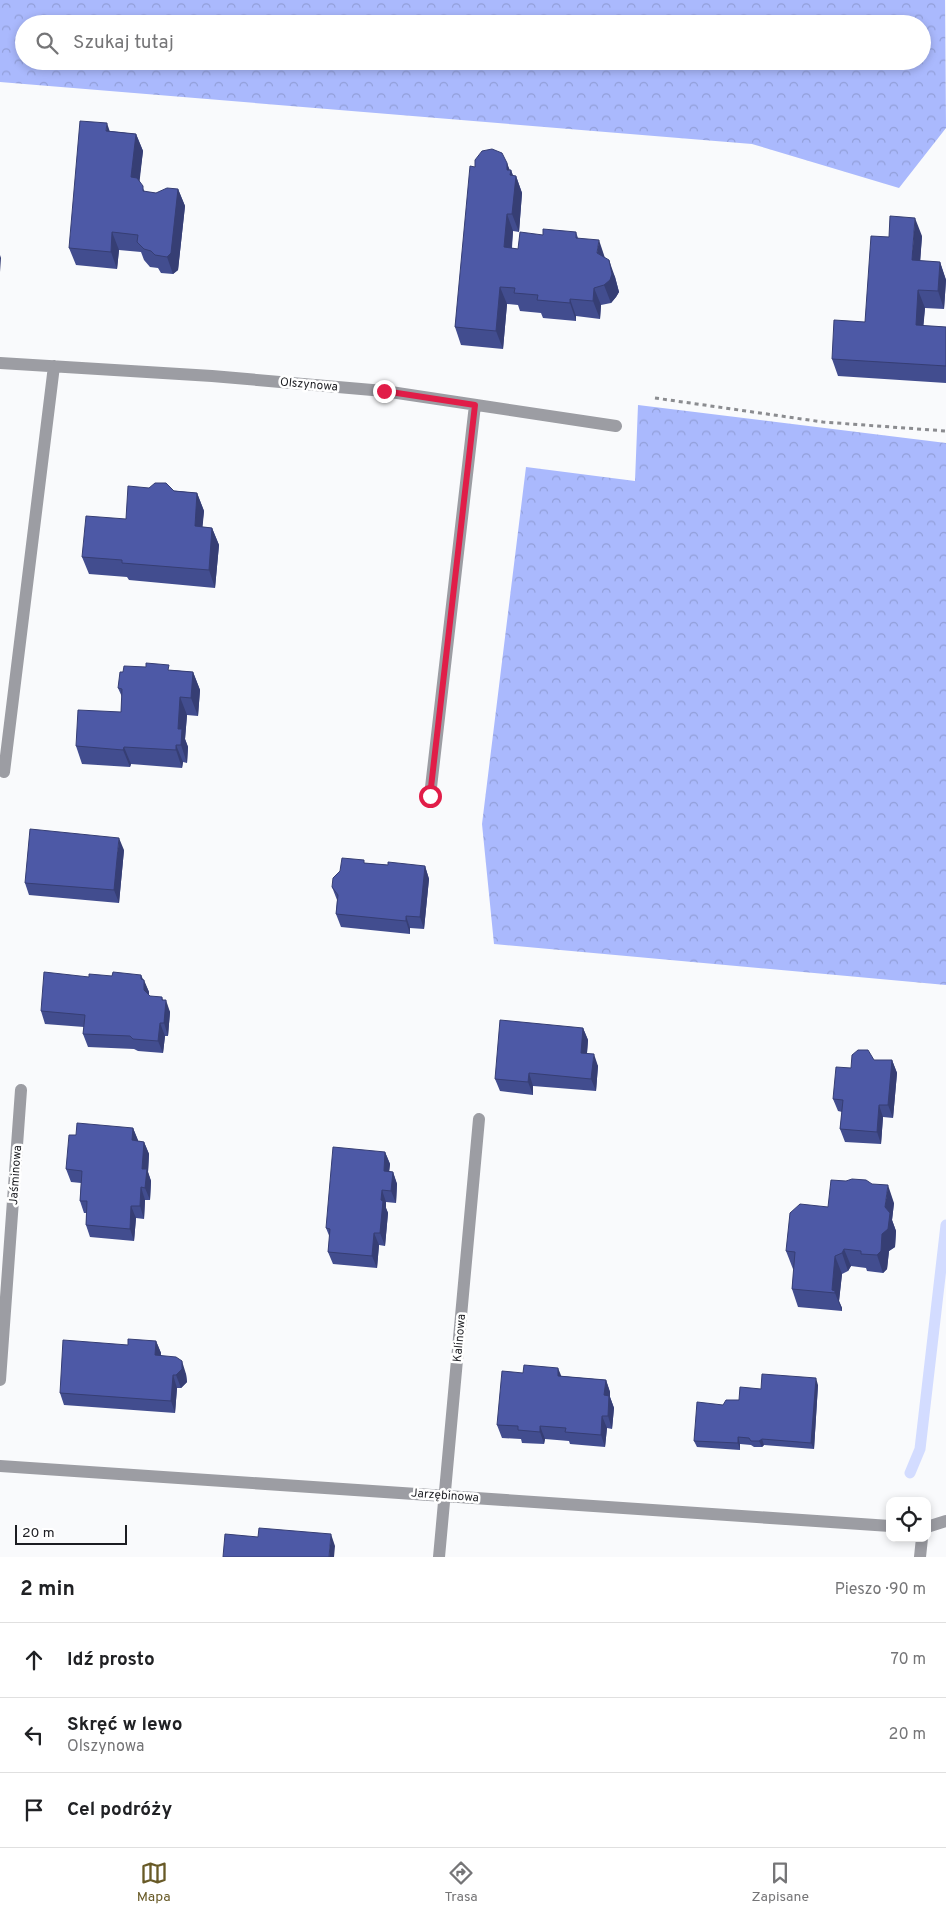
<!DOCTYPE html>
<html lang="pl">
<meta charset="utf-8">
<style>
:root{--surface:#fff;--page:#f2f2f2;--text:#202124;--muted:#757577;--line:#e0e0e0;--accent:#685a27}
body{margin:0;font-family:Overpass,sans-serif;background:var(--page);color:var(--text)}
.controls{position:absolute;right:15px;bottom:15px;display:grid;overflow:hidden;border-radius:10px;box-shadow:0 2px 8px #0003}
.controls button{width:45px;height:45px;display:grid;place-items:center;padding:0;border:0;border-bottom:1px solid var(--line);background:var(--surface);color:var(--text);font:25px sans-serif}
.scale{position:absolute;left:15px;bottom:12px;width:112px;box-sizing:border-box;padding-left:5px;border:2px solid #1c1d22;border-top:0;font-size:14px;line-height:18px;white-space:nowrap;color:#1c1d22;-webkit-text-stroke:4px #fff;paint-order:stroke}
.stop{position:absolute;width:15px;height:15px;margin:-11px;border:4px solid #e11d48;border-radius:50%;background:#fff}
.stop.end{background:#e11d48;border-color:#fff;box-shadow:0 1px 5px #0008}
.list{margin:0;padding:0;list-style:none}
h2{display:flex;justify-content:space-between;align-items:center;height:65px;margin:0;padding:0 20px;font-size:21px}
h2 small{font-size:16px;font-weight:400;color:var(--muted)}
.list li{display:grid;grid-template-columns:32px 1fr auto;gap:15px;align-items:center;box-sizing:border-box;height:75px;padding:0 20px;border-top:1px solid var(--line)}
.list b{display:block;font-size:19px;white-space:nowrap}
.list p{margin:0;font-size:16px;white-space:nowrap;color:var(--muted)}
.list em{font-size:16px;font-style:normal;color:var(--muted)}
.icon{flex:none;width:28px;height:28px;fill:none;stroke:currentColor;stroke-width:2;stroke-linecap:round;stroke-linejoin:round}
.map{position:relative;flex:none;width:946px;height:1557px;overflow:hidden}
.search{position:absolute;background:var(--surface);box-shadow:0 2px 8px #0003;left:15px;right:15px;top:15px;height:55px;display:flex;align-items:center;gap:12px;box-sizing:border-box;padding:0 18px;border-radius:28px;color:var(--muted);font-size:19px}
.sheet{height:290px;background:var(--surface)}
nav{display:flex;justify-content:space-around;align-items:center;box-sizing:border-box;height:70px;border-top:1px solid var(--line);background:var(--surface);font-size:14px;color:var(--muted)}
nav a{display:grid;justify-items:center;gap:2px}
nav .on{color:var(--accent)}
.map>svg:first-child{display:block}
</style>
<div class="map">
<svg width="946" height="1557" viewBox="0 0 946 1557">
<defs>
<pattern id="forest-crowns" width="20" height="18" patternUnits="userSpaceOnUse" patternTransform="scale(1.25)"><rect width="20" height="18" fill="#aab9fd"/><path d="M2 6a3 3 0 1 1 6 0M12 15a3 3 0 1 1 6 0" fill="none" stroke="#929fd9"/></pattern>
</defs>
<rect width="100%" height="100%" fill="#f9fafc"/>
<path fill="url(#forest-crowns)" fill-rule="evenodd" d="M0,0h945l1,128 -47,60 -147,-44 -752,-62zM24,24h898v37h-898z
M638,405l308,38v542l-452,-41 -12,-120 44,-357 109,14z"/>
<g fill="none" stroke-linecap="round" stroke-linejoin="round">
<path stroke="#d3dcff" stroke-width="11" d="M910,1473l10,-24 26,-224"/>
<path stroke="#8b8c90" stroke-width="3" stroke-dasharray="4 4" stroke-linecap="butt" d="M655,398l168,24 123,9"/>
<path stroke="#9c9da3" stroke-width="12" d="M0,363l212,13 172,15 232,35
M4,772l50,-406
M430,796l45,-391
M0,1380l21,-290
M0,1466l890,60
M927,1527l19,-6
M439,1557l40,-438
M920,1557l2,-19"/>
</g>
<path fill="#424d8f" d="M110,131l26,3 7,17 -4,30 6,11 11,1 22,-4 7,17 -7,64 -5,4 -12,-1 -3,-5 -8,-1 -6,-7 -3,-8 -22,-2 -2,19 -41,-4 -7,-17z
M507,163l2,7h2l2,6h3l6,17 -3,39 -6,-1 -1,17 6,1 25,-14 33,-3 2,6 27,20 10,19 4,15 -3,5 -5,6 -10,2 -1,14 -24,-3v5l-33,-3 -2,-5 -21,-2 -2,-6 -11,-1 -4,45 -42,-4 -6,-18 20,-160z
M922,236l-2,25 20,1 6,18 -2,29 -19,-1 -2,18 23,1v56l-108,-7 -6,-17 33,-37z
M149,488l48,5 7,18 -2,16 10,1 7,17 -4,43 -86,-8 -2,-3 -38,-3 -7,-17 44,-38z
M171,670l22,2 7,18 -2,26 -11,-1 -2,24 3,8 -1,16 -4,-1 -1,6 -51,-4 -1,3 -48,-3 -6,-18 45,-34 1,-15 -4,-9z
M124,850l-5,53 -90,-8 -4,-12z
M365,863l23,2 37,1 4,13 -5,50 -14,-1v6l-69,-7 -5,-13 1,-14 -5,-13z
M141,975l8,17v3l1,1 13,4 7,12 -2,24h-3l-2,17 -25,-2 -4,-2 -46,-2 -5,-13 1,-7 -39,-3 -4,-13 48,-34 23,-1z
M583,1028l5,12 -1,13 11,13 -2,25 -63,-5v9l-33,-4 -5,-12z
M874,1060h18l5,13 -4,45 -10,-1 -2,27 -36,-2 -5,-13 2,-17 -4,-1 -5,-12 18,-31z
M133,1128l5,13 6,1 5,12 -1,18 3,9 -1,19h-5l-1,19 -8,-1 -2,23 -44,-4 -4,-12v-12h-2l-4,-12 1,-18 -10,-1 -5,-13 10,-34z
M385,1152l5,12 -1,7 4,1 4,12 -1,19 -10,-1v6l2,5 -3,33 -6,-1 -2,23 -44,-4 -5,-12 2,-14 -4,-10z
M894,1203l-2,17 4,11 -1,16 -6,4 -2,18 -4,4 -16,-2 -1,-3 -15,-2 -3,5 -6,3 -3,27 3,7v3l-44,-4 -6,-18 2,-20h-1l-7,-18 42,-44z
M156,1341l5,12v2l25,19 1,8 -6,6h-4l-2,25 -111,-8 -4,-12 68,-48z
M561,1376l45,4 4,12v5l4,11 -2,21 -5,-1 -2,19 -35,-3 -1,-3 -24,-2 -1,5 -22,-1 -1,-4 -19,-1 -5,-13z
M818,1385l-4,64 -50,-4 -2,2h-8l-3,-2 -11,-1v6l-43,-3 -3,-6 29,-36 16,-5 22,-11z"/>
<path fill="#363e74" d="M107,123l6,18 -7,-10z
M136,134l7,17 -5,44 -7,-18z
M507,163l4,10v-3l4,11 1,-5 6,17 -3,39 -7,-18 -5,-44z
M178,189l7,17 -7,64 -5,4 -6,-17z
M507,214l6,17 -3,34 -6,-18z
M915,218l7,18 -3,42 -7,-18z
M112,232l7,18 -2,19 -6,-17z
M599,240l6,18 -8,-5z
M0,255l1,3 -1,14z
M609,260l6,17 4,15 -3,5 -5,6 -7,-18z
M940,262l6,18 -2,29 -6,-18z
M500,287l7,17 -4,45 -7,-18z
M594,288l7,17 -1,14 -7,-18z
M918,290l7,18 -3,35 -6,-18z
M570,299l6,17v5l-6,-18z
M197,493l7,18 -3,33 -6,-18z
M212,528l7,17 -4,43 -6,-18z
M193,672l7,18 -2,26 -7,-18z
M180,697l7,18 -2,24 3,8 -1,16 -6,-18 -3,-16z
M176,745l7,17 -1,6 -6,-18z
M124,747l7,17 -1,3 -7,-17z
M119,838l5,12 -5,53 -5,-13z
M425,866l4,13 -5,50 -4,-12z
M406,916l4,12v6l-4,-13z
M141,975l3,8v-3l5,12 -1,10 -4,-12 -3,-11z
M162,997l3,8 1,-5 4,12 -2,24 -4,-13z
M160,1023l5,13 -2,17 -5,-12z
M583,1028l5,12 -2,25 -5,-12z
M594,1054l4,12 -2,25 -5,-12z
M892,1060l5,13 -4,45 -5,-13z
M529,1073l4,13v9l-5,-13z
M879,1105l4,12 -2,27 -4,-12z
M133,1128l5,12 -1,13 -5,-13z
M144,1142l5,12 -1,18 3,9 -1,19 -5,-12 -3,-19z
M385,1152l5,12 -2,19 -4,-12z
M393,1172l4,12 -1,19 -5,-12z
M888,1185l6,18 -2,17 4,11 -1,16 -6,4 -2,18 -4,4 -6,-18 8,-48z
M141,1187l4,13 -1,19 -4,-13z
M382,1190l4,12v6l2,5 -3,33 -5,-13 1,-33z
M131,1206l5,12 -2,23 -4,-12z
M374,1233l5,12 -2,23 -5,-12z
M844,1249l7,17 -3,5 -6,-18z
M835,1256l7,18 -3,27 3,7v3l-7,-18 -3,-3z
M156,1341l5,12 -1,14 -5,-12z
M182,1361l4,13 1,8 -6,6 -5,-13z
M558,1368l5,12 -5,-4z
M173,1375l4,13 -2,25 -4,-12z
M816,1378l2,7 -4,64 -3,-6z
M606,1380l4,12v5l4,11 -2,21 -4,-13 -4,-21z
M602,1416l5,12 -2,19 -4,-12z
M540,1426l5,13 -1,5 -4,-12z
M738,1437l2,7v6l-2,-7z
M762,1439l2,6 -2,2 -3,-6z
M331,1534l4,12 -1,11h-5z"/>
<path fill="#4d59a6" stroke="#363e74" d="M80,121l27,2 -1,8 30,3 -5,43 6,1 6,8v5l13,2 11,-5 11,1 -7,64 -4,4 -12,-2 -4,-4 -7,-2 -7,-7 1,-7 -26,-3 -1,20 -42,-4z
M492,149l10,4 5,10v7h4l-1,5 6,1 -4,38h-5l-3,33 14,2 2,-17 23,3v-6l33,3v6l23,2 -2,13 12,7 3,14 -2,6 -6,5 -10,3 -1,13 -23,-2v4l-33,-3 1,-5 -24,-2 1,-5 -15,-1 -4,44 -41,-4 15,-161 5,1v-7l7,-9z
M890,216l25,2 -3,42 28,2 -2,29 -20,-1 -2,35 30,2v39l-114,-7 2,-39 31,2 6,-86 18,1z
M155,483h11l8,8 23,2 -2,33 17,2 -3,42 -87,-7v-3l-40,-3 4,-41 40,3 2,-33 21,2z
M146,663l23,2 -1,5 25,2 -2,26 -11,-1 -2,32h4l-1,16h-5v5l-52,-3 -1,3 -47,-4 2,-36 43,2 1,-23 -4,-1 2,-16h3l1,-6 22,1z
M30,829l89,9 -5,52 -89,-7z
M342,858l22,2v3l24,2v-3l37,4 -5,51 -14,-1v5l-70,-7 2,-19 -6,-8 1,-9 7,-7z
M44,972l45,5v-3l23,2 1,-4 28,3v4l3,1v10l6,6 12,1v3h4l-2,23h-4l-2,18 -25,-2 -3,-3 -47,-2 2,-19 -44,-4z
M500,1020l83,8 -2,25 13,1 -3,25 -62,-6 -1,9 -33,-3z
M858,1050h10l6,10h18l-4,45h-9l-2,27 -37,-3 3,-29 -10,-1 3,-32 15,1 1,-13z
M77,1123l56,5 -1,12 12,2 -2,27h5l-2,19 -4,-1 -1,19h-9l-1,23 -44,-4 1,-24h-7l2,-30 -16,-2 3,-34h7z
M333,1147l52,5 -1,19 9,1 -2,19 -9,-1 -1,10 2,1 -3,32h-6l-2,23 -44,-4 2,-23 -4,-1z
M852,1179l14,1 6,4 16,1 -3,22 5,6 -2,16 -6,5 -1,17 -4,4 -16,-1v-3l-17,-2 -2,4 -7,3 -3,34 3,1v2l-43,-4 3,-37 -9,-1 4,-38 10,-9 28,3 3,-27 15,1z
M128,1339l28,2 -1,14 21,2 6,4v8l-6,6h-3l-2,26 -111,-8 3,-53 65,5z
M524,1365l34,3v8l48,4 -2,15 5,1 -1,20h-6l-1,19 -36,-3 1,-4 -26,-2v6l-22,-2v-4l-21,-1 5,-54 21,2z
M762,1374l54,4 -5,65 -49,-4 -3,2h-8l-2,-3 -11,-1v6l-44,-2 3,-39 26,3 3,-5h13l1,-13 21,2z
M259,1528l72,6 -2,23h-106l2,-23 33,3z"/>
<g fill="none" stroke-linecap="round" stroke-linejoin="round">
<path stroke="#e11d48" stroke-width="6" d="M384,391l91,14 -45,391"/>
</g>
<g text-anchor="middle" stroke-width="5" stroke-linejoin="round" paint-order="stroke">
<g font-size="12" fill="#1c1d22" stroke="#fff">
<text transform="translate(309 384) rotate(5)" y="4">Olszynowa</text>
<text transform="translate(15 1175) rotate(-86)" y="4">Jaśminowa</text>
<text transform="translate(459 1338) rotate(-85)" y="4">Kalinowa</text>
<text transform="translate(445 1495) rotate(4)" y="4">Jarzębinowa</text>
</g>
</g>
</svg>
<div class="controls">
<button><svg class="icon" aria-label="locate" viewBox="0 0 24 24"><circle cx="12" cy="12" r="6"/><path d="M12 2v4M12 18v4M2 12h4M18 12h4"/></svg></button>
</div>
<div class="scale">20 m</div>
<div class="stop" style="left:430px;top:796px"></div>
<div class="stop end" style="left:384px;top:391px"></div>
<div class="search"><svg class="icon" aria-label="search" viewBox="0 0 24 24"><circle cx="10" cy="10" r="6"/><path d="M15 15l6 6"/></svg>Szukaj tutaj</div>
</div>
<section class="sheet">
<h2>2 min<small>Pieszo · 90 m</small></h2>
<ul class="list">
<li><svg class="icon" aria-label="ahead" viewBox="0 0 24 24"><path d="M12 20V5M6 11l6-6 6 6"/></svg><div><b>Idź prosto</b></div><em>70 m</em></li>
<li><svg class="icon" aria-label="left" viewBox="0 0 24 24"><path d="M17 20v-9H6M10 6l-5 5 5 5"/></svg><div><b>Skręć w lewo</b><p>Olszynowa</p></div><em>20 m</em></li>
<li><svg class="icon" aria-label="arrive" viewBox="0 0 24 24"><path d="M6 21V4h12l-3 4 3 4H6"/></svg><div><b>Cel podróży</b></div></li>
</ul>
</section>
<nav>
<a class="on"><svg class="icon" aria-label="map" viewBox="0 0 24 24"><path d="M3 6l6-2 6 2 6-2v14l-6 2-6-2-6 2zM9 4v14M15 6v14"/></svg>Mapa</a>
<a><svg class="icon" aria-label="directions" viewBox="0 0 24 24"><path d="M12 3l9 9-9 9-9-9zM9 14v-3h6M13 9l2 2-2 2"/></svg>Trasa</a>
<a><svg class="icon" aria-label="saved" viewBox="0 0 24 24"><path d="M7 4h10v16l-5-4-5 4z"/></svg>Zapisane</a>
</nav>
